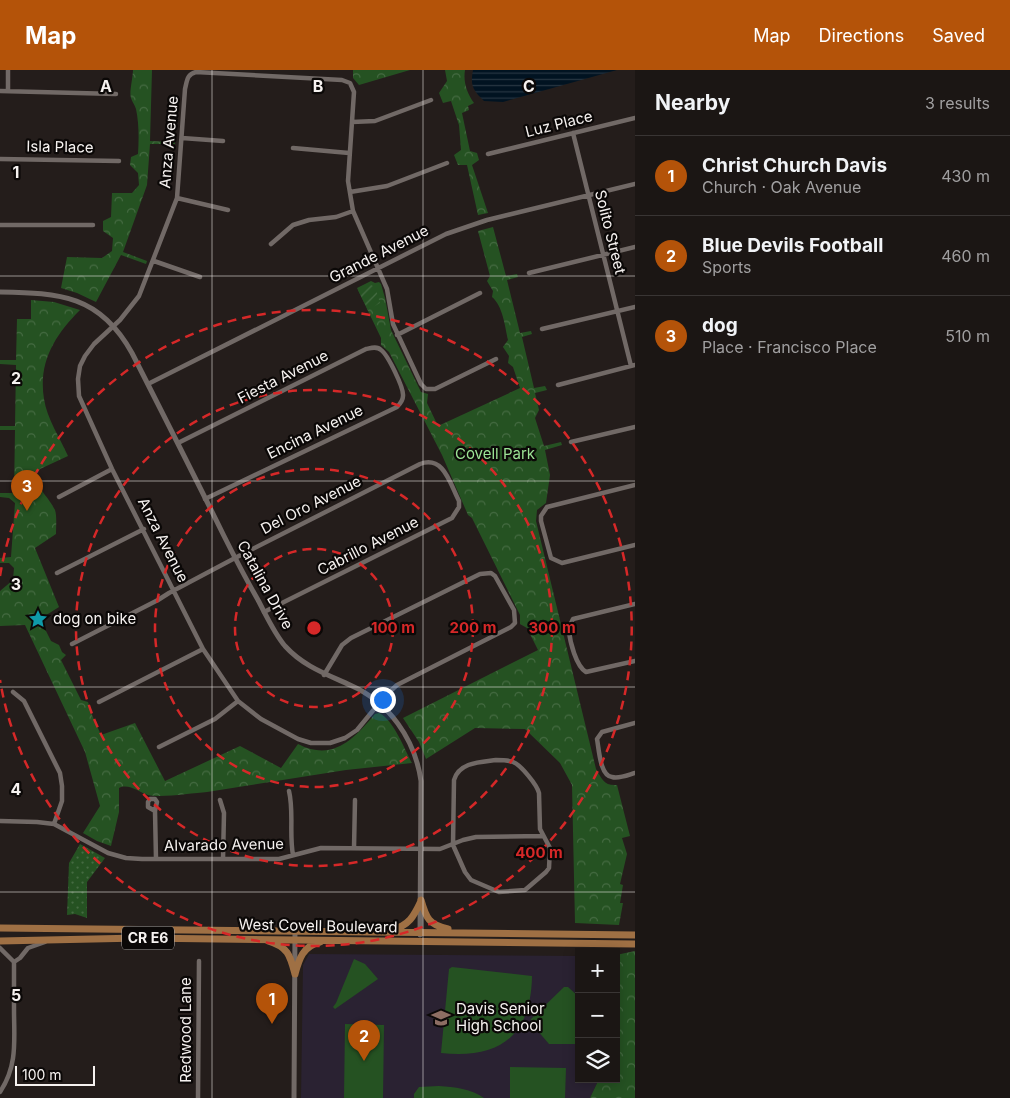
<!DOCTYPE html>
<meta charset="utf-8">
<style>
:root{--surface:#1b1614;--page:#241f1d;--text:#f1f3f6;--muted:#a09fa0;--line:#393534;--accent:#b45309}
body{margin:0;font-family:Inter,sans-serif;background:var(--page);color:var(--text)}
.controls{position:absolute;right:15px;bottom:15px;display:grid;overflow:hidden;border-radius:0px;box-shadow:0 2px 12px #0003}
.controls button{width:45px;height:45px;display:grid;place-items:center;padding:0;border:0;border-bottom:1px solid var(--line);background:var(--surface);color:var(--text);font:25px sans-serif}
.scale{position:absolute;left:15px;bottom:12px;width:80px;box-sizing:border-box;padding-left:5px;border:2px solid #f6f2f0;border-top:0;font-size:14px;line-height:18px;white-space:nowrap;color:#f6f2f0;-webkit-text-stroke:4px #0b0807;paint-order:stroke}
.you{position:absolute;left:382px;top:629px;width:18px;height:18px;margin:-12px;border:4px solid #fff;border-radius:50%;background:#1a73e8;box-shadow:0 0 0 8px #1a73e833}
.badge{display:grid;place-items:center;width:32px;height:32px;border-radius:50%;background:var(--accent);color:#fff;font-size:16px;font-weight:700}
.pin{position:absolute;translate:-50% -41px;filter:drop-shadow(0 1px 2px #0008)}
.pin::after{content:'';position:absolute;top:26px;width:18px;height:15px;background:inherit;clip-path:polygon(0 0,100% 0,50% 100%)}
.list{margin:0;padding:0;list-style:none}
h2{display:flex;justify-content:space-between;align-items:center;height:65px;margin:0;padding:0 20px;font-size:21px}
h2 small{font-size:16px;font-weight:400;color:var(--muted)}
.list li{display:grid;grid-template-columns:32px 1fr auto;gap:15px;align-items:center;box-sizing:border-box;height:80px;padding:0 20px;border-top:1px solid var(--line)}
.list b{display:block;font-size:19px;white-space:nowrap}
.list p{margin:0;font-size:16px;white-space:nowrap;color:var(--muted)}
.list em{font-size:16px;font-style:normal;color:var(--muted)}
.icon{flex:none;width:28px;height:28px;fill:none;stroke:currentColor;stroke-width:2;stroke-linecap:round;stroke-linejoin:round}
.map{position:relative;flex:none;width:635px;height:1028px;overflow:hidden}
header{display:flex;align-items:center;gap:30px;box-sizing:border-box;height:70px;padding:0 25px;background:var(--accent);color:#fff}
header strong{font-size:24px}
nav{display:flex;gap:28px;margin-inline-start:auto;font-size:18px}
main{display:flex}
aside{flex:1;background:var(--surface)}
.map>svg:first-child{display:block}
</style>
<header>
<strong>Map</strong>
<nav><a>Map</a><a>Directions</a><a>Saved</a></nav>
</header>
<main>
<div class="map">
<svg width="635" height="1028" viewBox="0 0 635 1028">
<defs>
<pattern id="grass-dots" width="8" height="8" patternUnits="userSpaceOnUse" patternTransform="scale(1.25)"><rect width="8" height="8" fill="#255222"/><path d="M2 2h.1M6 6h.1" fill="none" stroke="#456b42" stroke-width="1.8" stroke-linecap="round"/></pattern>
<pattern id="park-crowns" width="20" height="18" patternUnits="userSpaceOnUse" patternTransform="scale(1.25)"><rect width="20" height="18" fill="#255222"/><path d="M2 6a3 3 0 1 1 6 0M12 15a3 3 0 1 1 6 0" fill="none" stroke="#456b42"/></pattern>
<pattern id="garden-furrows" width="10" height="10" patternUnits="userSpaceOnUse" patternTransform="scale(1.25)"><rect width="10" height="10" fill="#255222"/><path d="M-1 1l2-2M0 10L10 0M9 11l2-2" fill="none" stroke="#456b42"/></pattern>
<pattern id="water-rules" width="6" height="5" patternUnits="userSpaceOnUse" patternTransform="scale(1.25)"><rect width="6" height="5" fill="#011321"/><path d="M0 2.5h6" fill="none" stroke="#273642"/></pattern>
</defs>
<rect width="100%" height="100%" fill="#241d1b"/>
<path fill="#2a2232" d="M309,884l270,2v123h20l-9,19h-289l2,-133z"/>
<path fill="url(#grass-dots)" d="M80,774l25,14 -18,24v36l-12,-4 -8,1 2,-52z"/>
<path fill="url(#park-crowns)" d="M133,0h19l-2,71 25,1v2h-25l-3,41 -24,67 24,9 -1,3 -25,-9 -25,47 -19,-9 -16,-5 6,-31 35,1 10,-7 1,-13 -10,-7v-10l8,-4 1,-24h20l7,-8 -1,-12 -8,-8 1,-8 7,-3c1,-15 1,-31 -2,-45 -1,-4 -4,-7 -5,-11 -2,-5 2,-21 2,-28z
M353,0h57l-51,15 -6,-7z
M445,0h20c-2,12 2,23 9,33l-6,3 1,4 -7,3 8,38 7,2 2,7 -7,5 16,48 -10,2 -11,-50h-9l-4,-10 7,-5 -2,-25 -8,-24 -8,2 -4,-10 8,-12z
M493,157l13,49 11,-2 1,3 -11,3 13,53 11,-2 1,3 -10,3 12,51 11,-2 2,4 -12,3 4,17 -4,8 9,28 17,-4 1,3 -17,5 5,25 -4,28 -9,7 -1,11 60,248c6,10 8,17 21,16l13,51 -8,2 5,16 -7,30 3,1 -3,18h3l-4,22 -44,-2 -3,-138 -12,-22 -35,-34 -50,-1 -49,31 -7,-17 -16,-24 135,-68 -11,-22 -7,-4v-9l-48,-97 -4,-3 -26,-60 -53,-103 -8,-7v-7l-24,-50 14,-7 4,2 4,-1 2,2 4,14 6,32 30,62 7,2 -1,9 11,23 82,-38 -7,-21 -5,-4 1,-7 -6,-9 5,-7c-3,-13 -5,-34 -16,-43l1,-6 -6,-10 3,-5 -12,-45z
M31,230l23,2 26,8c-25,25 -42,52 -36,89 3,20 16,39 24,57l-28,13 -3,5c0,16 12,23 18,36 2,6 1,17 1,24l-21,14 24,59 -19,12 11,22 8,4 3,7 4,3 -5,5 20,40 7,2 4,13 9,20 34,-12 30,58 75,-35 41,22 17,-24c35,18 56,-5 77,-30l4,-1c15,7 25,36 33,50l-66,7 -139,22c-14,1 -46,6 -59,3 -8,-2 -19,-12 -29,-7v24l-8,34 -14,-5 -14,-8 17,-27 -15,-54 -60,-127 -25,1v-35l13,-11 1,-12 -5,-5h-9v-5l11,-1 4,-54 -6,-5 -9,-1v-4h14l1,-63h-15v-4h15l1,-61 -16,-1v-4h16l1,-41h14z
M635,881v147h-45l9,-19h17v-124z"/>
<path fill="url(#garden-furrows)" d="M369,214l6,3 5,16 -12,7 -10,-20z"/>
<path fill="#255222" d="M354,889l11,5 13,15 -43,30 -2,-2 3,-4z
M452,897l80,9c-1,61 -33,83 -91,77l8,-84z
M564,917h4l11,10v47h-30l-18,-21v-4z
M345,954l39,1 -1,73h-39z
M510,997l56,1 -1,30h-55z
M439,1016c15,1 33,3 45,12h-70v-4l5,-7z"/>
<path fill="url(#water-rules)" d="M473,0h144l-114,32 -19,-1c-11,-11 -14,-15 -11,-31z"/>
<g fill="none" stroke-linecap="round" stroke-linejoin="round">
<path stroke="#716966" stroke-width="4.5" d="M8,0v21
M0,21l116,3
M352,52l23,-1 56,-21
M573,63l58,233
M182,68l41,3
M293,78l56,5
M488,84l147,-36
M0,89l119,2
M350,122l37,-6 60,-23
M177,128l51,12
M0,155h93
M271,174l22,-19 16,-5 27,-3 17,-6
M154,191l46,16
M529,203l106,-26
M542,259l93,-22
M397,265l83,-42
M148,314l298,-150 41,-14 148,-36
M558,315l77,-20
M571,372l64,-15
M178,373l188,-94c5,-1 11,-3 15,1 7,5 23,38 22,46 0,5 -3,8 -6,11l-192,92
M635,415l-88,22 -6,9v5l10,37 11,5 73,-18
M59,427l53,-28
M57,503l87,-44
M635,534l-62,15c-2,4 -4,7 -4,12 1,11 7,35 17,41l49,-11
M72,574l86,-44 11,-7 66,-35 185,-94c24,-9 30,20 39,37v6l-7,11 -188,94
M324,605l18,-30 9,-7 129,-64 11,-1 4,3 19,34 1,13 -4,4 -114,58 -12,11 -28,34 -12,8 -15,5h-19l-13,-4 -37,-20 -23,-18 -35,-52 -91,-180 -33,-73 -1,-17 2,-13 5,-10 9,-12 26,-24 19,-24 38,-98 8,-109c2,-8 2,-15 11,-17l146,8 8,3 4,9 -6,89 5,30 34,78 6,35 28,60 5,5h9l61,-30
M13,622l11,9 36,72 2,13v15l-8,23
M99,632l104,-53
M635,653l-33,9 -5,7c2,10 3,37 15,38 7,2 16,-2 23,-4
M159,677l56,-28 23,-18
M496,690c6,0 12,0 17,2 8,3 24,23 26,31l1,36 10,19 -1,20 -3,4 -21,18 -26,2 -28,-12 -6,-8 -12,-27 1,-65c5,-18 27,-18 42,-20z
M289,721c5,21 0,43 4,64
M220,730l4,13 -1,46
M155,741l-7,-4v-5l2,-3h5l2,3 -2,9 1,48
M0,751l37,1 17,2 54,29 18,5 16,1h137l42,-11 119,1 23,-9 13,-3 67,-1
M354,778l1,-48
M0,878l14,14c0,16 0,32 0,47 0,31 4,56 -14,83
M14,892l6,-4 8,-10 17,-6
M198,1028l1,-137"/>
<path stroke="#716966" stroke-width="5" d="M0,222c60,1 100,3 132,61 31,61 62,122 92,183 11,22 22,43 34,64 8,15 16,33 27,46 18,20 41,28 65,39 39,17 65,54 71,96l-1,154
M294,1028l1,-168"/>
<path stroke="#9f7044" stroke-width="7" d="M421,830c5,18 8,25 27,29
M0,858l635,7
M391,860c18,-4 23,-14 30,-29
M0,871l140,-3 495,6
M268,871c20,6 22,14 27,33
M295,904c4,-15 8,-28 25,-32"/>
</g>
<path fill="none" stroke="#f6f2f0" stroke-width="1" stroke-opacity="0.55" d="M212,0v1028M423,0v1028M0,206h635M0,411h635M0,617h635M0,822h635"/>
<g fill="none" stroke="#d62828" stroke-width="2.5" stroke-dasharray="9 6">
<circle cx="314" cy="558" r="79"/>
<circle cx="314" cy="558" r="159"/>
<circle cx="314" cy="558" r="238"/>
<path d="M0 506A318 318 0 1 1 0 610"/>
</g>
<defs>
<g id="sight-bare" transform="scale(1.5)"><path d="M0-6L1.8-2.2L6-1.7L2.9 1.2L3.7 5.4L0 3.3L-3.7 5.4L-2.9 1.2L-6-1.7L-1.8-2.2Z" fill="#0f9aa8" stroke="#0b0807" stroke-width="2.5" paint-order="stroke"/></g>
<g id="school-bare" transform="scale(1.5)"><path d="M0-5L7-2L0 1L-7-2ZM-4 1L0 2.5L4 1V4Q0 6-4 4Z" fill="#8d6e63" stroke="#0b0807" stroke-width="2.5" paint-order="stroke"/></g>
</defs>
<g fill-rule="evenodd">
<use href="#sight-bare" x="38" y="549"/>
<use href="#school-bare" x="441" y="948"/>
</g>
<g text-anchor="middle" stroke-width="4.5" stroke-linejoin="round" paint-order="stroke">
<rect fill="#0b0807" stroke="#b0acaa" stroke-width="1" x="122" y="856.5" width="52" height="23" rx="4"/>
<g font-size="14" font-weight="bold" fill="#f6f2f0">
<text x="148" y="873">CR E6</text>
</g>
<g font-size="15" fill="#f6f2f0" stroke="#0b0807">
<text transform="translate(559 54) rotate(-14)" y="5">Luz Place</text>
<text transform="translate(169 72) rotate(-85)" y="5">Anza Avenue</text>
<text transform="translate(60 77) rotate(1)" y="5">Isla Place</text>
<text transform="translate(610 162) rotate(76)" y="5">Solito Street</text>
<text transform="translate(379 184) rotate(-27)" y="5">Grande Avenue</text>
<text transform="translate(283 307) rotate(-27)" y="5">Fiesta Avenue</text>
<text transform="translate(315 362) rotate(-26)" y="5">Encina Avenue</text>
<text transform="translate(311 435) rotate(-27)" y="5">Del Oro Avenue</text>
<text transform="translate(163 470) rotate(63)" y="5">Anza Avenue</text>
<text transform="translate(368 476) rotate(-27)" y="5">Cabrillo Avenue</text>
<text transform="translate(265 515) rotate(61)" y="5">Catalina Drive</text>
<text transform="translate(224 775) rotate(-1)" y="5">Alvarado Avenue</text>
<text transform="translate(318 856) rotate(1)" y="5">West Covell Boulevard</text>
<text transform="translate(186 960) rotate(-90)" y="5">Redwood Lane</text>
</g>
<g font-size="15" fill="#9ce495" stroke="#0b0807">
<text x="495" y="389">Covell Park</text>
</g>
<g font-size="15" fill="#f6f2f0" stroke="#0b0807" text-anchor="start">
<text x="53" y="554">dog on bike</text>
<text x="456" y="944">Davis Senior<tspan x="456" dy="17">High School</tspan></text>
</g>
</g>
<g font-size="16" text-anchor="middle" font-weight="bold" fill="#f6f2f0" stroke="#0b0807" stroke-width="4.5" stroke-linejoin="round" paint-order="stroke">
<text x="106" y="22">A</text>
<text x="318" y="22">B</text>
<text x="529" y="22">C</text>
<text x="16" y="108">1</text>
<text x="16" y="314">2</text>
<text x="16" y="520">3</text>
<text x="16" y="725">4</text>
<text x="16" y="931">5</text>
</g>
<circle cx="314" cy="558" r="8" fill="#d62828" stroke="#0b0807" stroke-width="2.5"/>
<g font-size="15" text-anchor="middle" font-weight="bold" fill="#d62828" stroke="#0b0807" stroke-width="4.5" stroke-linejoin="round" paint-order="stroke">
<text x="393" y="563">100 m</text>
<text x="473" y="563">200 m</text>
<text x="552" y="563">300 m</text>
<text x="539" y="788">400 m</text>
</g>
</svg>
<div class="controls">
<button>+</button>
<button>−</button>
<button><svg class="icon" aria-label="layers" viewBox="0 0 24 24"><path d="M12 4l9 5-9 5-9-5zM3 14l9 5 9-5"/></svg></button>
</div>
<div class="scale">100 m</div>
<div class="you"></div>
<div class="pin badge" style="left:272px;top:954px">1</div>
<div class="pin badge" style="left:364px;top:991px">2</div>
<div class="pin badge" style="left:27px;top:441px">3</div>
</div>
<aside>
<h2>Nearby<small>3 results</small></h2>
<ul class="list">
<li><span class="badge">1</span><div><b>Christ Church Davis</b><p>Church · Oak Avenue</p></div><em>430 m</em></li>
<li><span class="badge">2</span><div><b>Blue Devils Football</b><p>Sports</p></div><em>460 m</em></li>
<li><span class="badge">3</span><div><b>dog</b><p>Place · Francisco Place</p></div><em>510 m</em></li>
</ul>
</aside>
</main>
